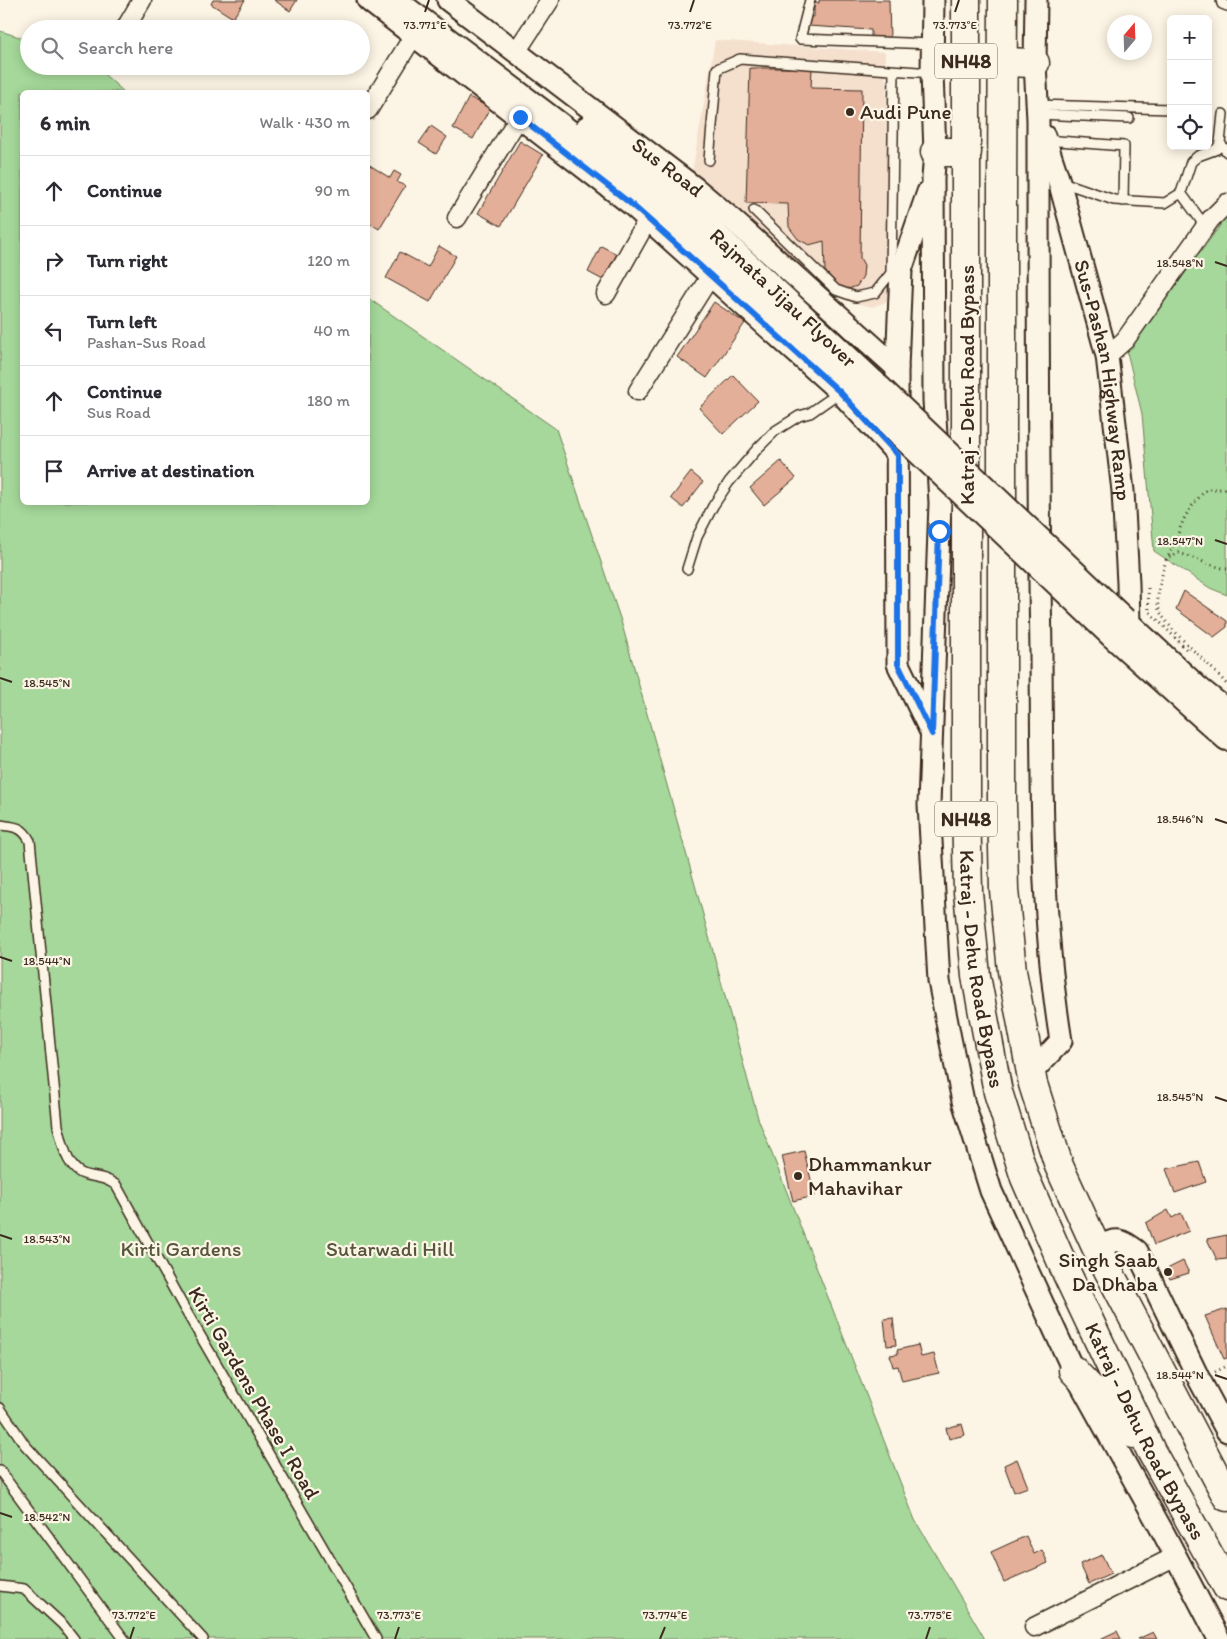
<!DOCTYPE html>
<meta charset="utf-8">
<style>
:root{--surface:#fff;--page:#f7f7f7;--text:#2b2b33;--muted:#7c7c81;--line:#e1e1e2}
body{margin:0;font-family:Itim,sans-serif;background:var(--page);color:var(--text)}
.controls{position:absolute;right:15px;top:15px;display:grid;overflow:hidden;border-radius:8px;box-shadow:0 2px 12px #0003}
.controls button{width:45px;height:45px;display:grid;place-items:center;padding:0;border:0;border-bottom:1px solid var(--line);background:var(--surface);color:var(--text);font:25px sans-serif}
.compass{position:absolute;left:1107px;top:15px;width:45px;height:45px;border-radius:50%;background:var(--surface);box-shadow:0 2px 12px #0003;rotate:19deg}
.stop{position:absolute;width:15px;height:15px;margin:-11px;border:4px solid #1a73e8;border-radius:50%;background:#fff}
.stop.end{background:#1a73e8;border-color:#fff;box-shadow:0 1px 5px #0008}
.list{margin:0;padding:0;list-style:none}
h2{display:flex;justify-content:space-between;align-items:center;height:65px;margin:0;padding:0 20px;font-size:21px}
h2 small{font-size:16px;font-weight:400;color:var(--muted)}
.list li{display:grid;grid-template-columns:32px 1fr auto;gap:15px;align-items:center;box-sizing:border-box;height:70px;padding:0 20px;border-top:1px solid var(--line)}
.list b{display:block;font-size:19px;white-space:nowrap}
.list p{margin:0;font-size:16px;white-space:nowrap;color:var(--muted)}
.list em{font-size:16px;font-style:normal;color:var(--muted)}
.icon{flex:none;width:28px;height:28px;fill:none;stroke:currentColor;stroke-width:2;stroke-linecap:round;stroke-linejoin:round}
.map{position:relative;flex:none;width:1227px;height:1639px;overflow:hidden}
.search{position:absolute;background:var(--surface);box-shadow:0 2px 12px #0003;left:20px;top:20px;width:350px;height:55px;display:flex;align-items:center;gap:12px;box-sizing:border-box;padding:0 18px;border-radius:28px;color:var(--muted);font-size:19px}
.panel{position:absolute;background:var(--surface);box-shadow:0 2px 12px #0003;left:20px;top:90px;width:350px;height:415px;border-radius:8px}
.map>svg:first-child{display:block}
</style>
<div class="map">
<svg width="1227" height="1639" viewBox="0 0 1227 1639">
<rect width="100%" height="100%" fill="#fcf5e5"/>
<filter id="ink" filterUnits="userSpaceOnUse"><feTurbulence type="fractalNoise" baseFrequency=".02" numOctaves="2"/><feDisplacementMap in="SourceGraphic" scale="10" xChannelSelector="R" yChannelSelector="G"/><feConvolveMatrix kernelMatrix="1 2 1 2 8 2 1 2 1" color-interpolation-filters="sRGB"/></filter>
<g filter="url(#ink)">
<path fill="#f5e0ce" d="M715,40l170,12 7,248 -20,7 -24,-6 -157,-123z"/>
<path fill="#a5d89a" stroke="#70815c" d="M0,31l29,9v26h66l29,26h-102v410h346v-204l188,131 65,192 74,264 63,233 157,402 70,119h-985z
M1227,216v379l-17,-7 -56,-37 -12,-137 -15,-62z"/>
<path fill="#e4af98" stroke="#3b2a1e" d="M213,0h32l-12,18 -22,-14z
M274,0h23l-7,11z
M819,0h70l1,39 -19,1v-10l-63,-4v-10l6,1v-15l5,1z
M750,68h62l-1,20 51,1 -2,169 4,7 -1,11 -6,10 -9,3 -9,-3 -14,-15 -1,-30 -15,4 -11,-6 -9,-12 -1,-23 -42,-1z
M469,97l21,11 -17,31 -20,-11z
M431,126l16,11 -11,17 -17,-11z
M520,141l23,14 -42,71 -23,-13z
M368,164l22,14 4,-7 7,4 -4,7 8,4 -26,43 -11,-7z
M439,246l17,10 -26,46 -44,-24 14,-26 28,15z
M601,246l16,8 -14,26 -15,-8z
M714,302l31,21 -38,55 -30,-21z
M733,375l25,26 -35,33 -24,-26z
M781,461l15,17 -32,27 -14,-17z
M691,472l12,10 -20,26 -12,-10z
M1184,591l43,30v6l-13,10 -38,-28z
M804,1151l11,45 -22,5 -11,-45z
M1199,1162l7,20 -31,11 -9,-24z
M1168,1210l4,8 9,-5 8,18 -35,14 -8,-22z
M1227,1235v24l-10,1 -10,-21z
M1183,1261l6,12 -19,6 -5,-9z
M1227,1309v49l-3,1 -19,-43z
M893,1318l3,27 -9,1 -3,-27z
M918,1345l3,12 13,-3 5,19 -37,8 -4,-15 -5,1 -3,-12 8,-1 -1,-4z
M962,1424l3,11 -16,4 -3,-11z
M1017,1459l11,28 -14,5 -10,-27z
M1026,1536l8,18 8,-4 6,13 -44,19 -13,-30z
M1102,1555l9,19 -22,10 -9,-20z
M1117,1631l4,8h-21z
M1153,1632l4,7h-19z"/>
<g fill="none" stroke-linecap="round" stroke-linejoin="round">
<g stroke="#3b2a1e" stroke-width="12">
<path id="service" d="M810,0l-10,39 133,5
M1221,0l1,4 5,2
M1037,105l134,4
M1038,114l91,4
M1045,140l79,6 -1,55
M1220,143l7,9
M709,160l8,-91 23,-10 192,14
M1062,182l52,18 51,3 16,-10 10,-31 7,-6 19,-7 3,-6 3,-29
M1181,193l24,33
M754,210l82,80 20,7 19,-4 16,-20 3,-202
M687,569l10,-32 16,-31 16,-24 29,-34 17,-17 24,-15 11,-3 30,-21
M0,825c15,2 22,1 30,16l28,285c5,17 8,44 28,49 13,3 18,2 30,10l67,121 193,333
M0,1408l25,37 178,194
M0,1471l124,168
M0,1586l24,3 39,36 11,14"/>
</g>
<g stroke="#3b2a1e" stroke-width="21">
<path id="minor" d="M125,29l17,-29
M516,52l34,-52
M368,110l46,-75
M457,218l62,-101
M606,294l42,-75
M1107,356l18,-16 85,-120 17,-17
M638,391l73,-116
M1034,1627l142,-71"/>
</g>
<g stroke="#3b2a1e" stroke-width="25">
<g id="tertiary">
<path d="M368,0l263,204 209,188 58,63"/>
<path id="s1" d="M448,0l247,188 32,27 170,153"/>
<path d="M933,0l-1,73 3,79 -2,26 1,222 6,103 -11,302 10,176 11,57 13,63 28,90 82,179 91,164 55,105"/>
<path id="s2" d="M1044,136l15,45 48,175 16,135 5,92 1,43"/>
<path d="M928,192l-27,78 -4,98 1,296 32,66"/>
<path d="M1031,1073l30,-32c-21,-130 -19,-258 -20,-389 -3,-177 -3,-355 -3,-532l-3,-57 1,-63"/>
<path d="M1096,1247c22,-8 22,-10 41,4l62,128 28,52"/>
</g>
</g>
<g stroke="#3b2a1e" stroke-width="28">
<g id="secondary">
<path d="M394,0l188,142 97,82 182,173"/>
<path id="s3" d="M588,128l94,75 192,180"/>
<path d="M1125,621l73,68 29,23"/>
<path d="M1112,635l115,103"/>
</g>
</g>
<g stroke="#3b2a1e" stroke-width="31">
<g id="trunk">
<path id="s4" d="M966,0v805l2,87 8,84 22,116 27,86 42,96 84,177 76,136"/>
<path d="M1003,0l-1,192v613l2,85 8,81 21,113 26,82 37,81 131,250"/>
<path d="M1003,62l32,1"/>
<path d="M935,152h32"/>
<path d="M1073,1370l61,64"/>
</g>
</g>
<path stroke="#3b2a1e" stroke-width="3" stroke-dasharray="1 4" stroke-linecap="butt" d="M1166,560c9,-14 12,-29 19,-43 6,-11 14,-20 22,-28h20
M1227,569c-16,-3 -32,-11 -48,-16l-13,7c-4,15 -9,31 -8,46 3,19 56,61 69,79
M1148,588l1,23 37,38
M1215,1372l12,-6"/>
<use href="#service" stroke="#fcf5e5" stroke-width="9"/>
<use href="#minor" stroke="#fcf5e5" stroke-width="18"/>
<use href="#tertiary" stroke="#fcf5e5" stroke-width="21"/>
<use href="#secondary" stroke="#fcf5e5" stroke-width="24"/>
<use href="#trunk" stroke="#fcf5e5" stroke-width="28"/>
<g stroke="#3b2a1e" stroke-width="28" stroke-linecap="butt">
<path id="secondary-bridge" d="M874,383l251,238
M861,397l251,238"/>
</g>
<use href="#secondary-bridge" stroke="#fcf5e5" stroke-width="24"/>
</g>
</g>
<g fill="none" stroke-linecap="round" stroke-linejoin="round" filter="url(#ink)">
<path stroke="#1a73e8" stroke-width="6" d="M520,117l111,87 17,15 192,173 58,63v209l34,70 7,-203"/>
</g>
<path fill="none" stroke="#3b2a1e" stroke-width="2" d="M425,12l4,-12M690,12l4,-12M955,12l4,-12M1215,262l12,4M1215,540l12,4M0,678l12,4M1215,819l12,4M0,957l12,4M1215,1097l12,4M0,1235l12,4M1215,1375l12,4M0,1513l12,4M130,1639l4,-12M395,1639l4,-12M660,1639l5,-12M926,1639l4,-12"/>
<g fill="#3b2a1e" stroke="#fcf5e5" stroke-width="2">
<circle cx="850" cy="112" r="5"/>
<circle cx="798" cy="1176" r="5"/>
<circle cx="1168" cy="1272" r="5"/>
</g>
<g text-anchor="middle" stroke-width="4.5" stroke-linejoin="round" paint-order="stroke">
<g fill="#fcf5e5" stroke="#75675a" stroke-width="1">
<rect x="935" y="43.5" width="62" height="35" rx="4"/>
<rect x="935" y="801.5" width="62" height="35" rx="4"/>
</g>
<g font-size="20" font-weight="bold" fill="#3b2a1e">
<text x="966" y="68">NH48</text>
<text x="966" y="826">NH48</text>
</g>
<g font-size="21" fill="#3b2a1e" stroke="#fcf5e5" text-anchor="start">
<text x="860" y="119">Audi Pune</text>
<text x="808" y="1171">Dhammankur<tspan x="808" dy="24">Mahavihar</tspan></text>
<text x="1158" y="1267" text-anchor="end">Singh Saab<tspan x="1158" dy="24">Da Dhaba</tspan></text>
</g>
<g font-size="21" fill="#3b2a1e" stroke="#fcf5e5">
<text dy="7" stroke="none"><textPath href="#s1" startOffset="276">Sus Road</textPath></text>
<text dy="7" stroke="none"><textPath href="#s3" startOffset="259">Rajmata Jijau Flyover</textPath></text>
<text dy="7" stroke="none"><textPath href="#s2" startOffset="252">Sus-Pashan Highway Ramp</textPath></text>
<text transform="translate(967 385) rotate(-90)" y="7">Katraj - Dehu Road Bypass</text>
<text dy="7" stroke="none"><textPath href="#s4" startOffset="970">Katraj - Dehu Road Bypass</textPath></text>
<text transform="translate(254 1393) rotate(60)" y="7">Kirti Gardens Phase I Road</text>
<text dy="7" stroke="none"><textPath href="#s4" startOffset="1465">Katraj - Dehu Road Bypass</textPath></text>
</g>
<g font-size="21" fill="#56563d" stroke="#fcf5e5">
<text x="181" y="1256">Kirti Gardens</text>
<text x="390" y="1256">Sutarwadi Hill</text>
</g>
</g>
<g font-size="12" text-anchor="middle" fill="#3b2a1e" stroke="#fcf5e5" stroke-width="4.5" stroke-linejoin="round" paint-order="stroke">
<text x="425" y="29">73.771°E</text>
<text x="690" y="29">73.772°E</text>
<text x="955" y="29">73.773°E</text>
<text x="1180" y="267">18.548°N</text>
<text x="1180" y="545">18.547°N</text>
<text x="47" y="687">18.545°N</text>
<text x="1180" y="823">18.546°N</text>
<text x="47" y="965">18.544°N</text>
<text x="1180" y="1101">18.545°N</text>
<text x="47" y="1243">18.543°N</text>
<text x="1180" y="1379">18.544°N</text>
<text x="47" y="1521">18.542°N</text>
<text x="134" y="1619">73.772°E</text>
<text x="399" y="1619">73.773°E</text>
<text x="665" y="1619">73.774°E</text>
<text x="930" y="1619">73.775°E</text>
</g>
</svg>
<div class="controls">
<button>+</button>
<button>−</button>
<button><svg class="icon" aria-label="locate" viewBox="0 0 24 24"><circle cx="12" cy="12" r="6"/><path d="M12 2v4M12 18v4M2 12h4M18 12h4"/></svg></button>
</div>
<svg class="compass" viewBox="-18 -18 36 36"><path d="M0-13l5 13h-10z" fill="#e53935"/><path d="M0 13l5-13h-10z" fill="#7c7c81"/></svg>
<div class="stop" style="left:939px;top:531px"></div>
<div class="stop end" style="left:520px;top:117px"></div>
<div class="search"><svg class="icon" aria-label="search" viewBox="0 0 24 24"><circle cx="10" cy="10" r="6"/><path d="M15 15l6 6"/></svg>Search here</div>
<section class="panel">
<h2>6 min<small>Walk · 430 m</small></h2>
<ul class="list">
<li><svg class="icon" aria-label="ahead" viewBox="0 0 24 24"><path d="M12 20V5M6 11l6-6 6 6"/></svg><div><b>Continue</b></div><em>90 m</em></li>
<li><svg class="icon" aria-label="right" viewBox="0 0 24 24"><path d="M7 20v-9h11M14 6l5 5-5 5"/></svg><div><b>Turn right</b></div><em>120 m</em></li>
<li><svg class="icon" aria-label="left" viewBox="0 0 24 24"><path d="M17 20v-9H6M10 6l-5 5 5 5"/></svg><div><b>Turn left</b><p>Pashan-Sus Road</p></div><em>40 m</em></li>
<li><svg class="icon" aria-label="ahead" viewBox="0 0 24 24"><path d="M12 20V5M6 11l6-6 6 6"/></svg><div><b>Continue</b><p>Sus Road</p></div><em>180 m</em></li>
<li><svg class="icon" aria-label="arrive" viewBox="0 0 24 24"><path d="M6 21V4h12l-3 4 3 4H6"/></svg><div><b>Arrive at destination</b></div></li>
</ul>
</section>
</div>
